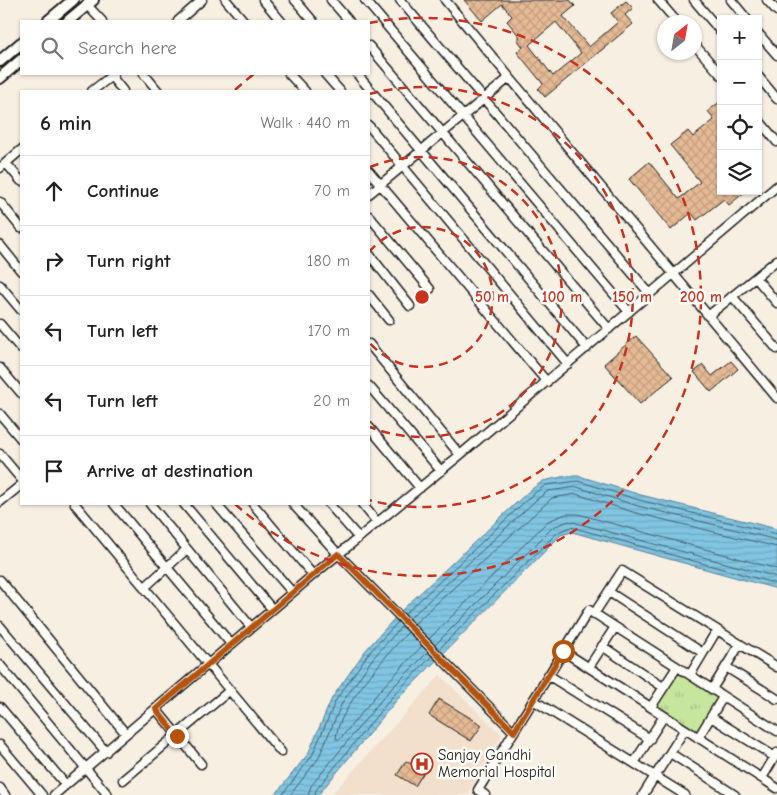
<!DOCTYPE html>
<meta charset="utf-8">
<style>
:root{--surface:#fff;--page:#f2f2f2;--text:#222;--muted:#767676;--line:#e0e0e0}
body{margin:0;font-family:"Comic Neue",sans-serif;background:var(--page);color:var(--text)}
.controls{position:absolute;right:15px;top:15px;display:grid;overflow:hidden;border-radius:0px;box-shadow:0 1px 4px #0004}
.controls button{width:45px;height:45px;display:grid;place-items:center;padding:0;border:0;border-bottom:1px solid var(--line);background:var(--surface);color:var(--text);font:25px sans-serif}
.compass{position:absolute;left:657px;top:15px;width:45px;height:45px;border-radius:50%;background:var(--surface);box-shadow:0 1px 4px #0004;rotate:31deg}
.stop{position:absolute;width:15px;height:15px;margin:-11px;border:4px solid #b45309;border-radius:50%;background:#fff}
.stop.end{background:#b45309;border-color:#fff;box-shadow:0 1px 5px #0008}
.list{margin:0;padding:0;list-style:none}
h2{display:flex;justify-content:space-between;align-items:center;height:65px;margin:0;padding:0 20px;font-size:21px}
h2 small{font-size:16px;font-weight:400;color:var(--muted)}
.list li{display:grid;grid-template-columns:32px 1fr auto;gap:15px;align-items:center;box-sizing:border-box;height:70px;padding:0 20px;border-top:1px solid var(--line)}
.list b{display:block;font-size:19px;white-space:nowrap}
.list em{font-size:16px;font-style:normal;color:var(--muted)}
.icon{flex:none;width:28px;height:28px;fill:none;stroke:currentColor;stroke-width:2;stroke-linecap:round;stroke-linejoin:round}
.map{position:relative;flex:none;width:777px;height:795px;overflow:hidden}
.search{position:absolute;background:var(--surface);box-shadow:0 1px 4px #0004;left:20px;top:20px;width:350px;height:55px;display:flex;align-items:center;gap:12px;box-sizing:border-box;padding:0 18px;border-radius:0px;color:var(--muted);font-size:19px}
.panel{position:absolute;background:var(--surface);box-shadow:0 1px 4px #0004;left:20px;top:90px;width:350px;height:415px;border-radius:0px}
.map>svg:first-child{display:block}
</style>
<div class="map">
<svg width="777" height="795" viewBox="0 0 777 795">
<defs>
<pattern id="park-tufts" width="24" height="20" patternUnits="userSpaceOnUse" patternTransform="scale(1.25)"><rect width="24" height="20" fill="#c6e69e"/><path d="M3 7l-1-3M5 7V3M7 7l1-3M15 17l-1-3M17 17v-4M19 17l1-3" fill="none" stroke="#aac588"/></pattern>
<pattern id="water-rules" width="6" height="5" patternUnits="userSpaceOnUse" patternTransform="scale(1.25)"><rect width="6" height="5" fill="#81c5e2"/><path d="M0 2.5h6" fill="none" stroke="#6fa9c1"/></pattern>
<pattern id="building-cross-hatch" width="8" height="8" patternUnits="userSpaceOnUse" patternTransform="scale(1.25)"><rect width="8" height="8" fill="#e5ba95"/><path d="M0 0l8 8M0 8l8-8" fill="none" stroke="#c49f80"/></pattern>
</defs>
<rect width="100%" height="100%" fill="#f8efe3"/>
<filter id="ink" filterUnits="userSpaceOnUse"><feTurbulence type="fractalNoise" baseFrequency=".02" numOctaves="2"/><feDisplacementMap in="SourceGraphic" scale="10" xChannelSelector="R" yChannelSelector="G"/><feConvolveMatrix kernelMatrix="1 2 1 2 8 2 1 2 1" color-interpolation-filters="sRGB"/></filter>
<g filter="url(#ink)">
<path fill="#f2dfcc" d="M440,675l62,60 -34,58 3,2h-140z"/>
<path fill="url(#park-tufts)" stroke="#71815d" d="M676,670l44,28 -23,36 -44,-28z"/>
<path fill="url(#water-rules)" stroke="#598193" d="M566,476h13l62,19 136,34v60l-205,-57 -11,3 -165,166 -78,94h-43l33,-41 24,-56 33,-47 38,-42 126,-118 14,-10z"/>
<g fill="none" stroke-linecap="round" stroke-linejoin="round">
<path stroke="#44606b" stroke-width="1" d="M405,614l127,-119 14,-10 32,-4 61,19 138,34
M409,619l127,-119 12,-9 29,-4 61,19 139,34
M414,624l138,-126 24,-4 60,19 141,34
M408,632c-19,20 -72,79 -72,107h4l42,-51 40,-42
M429,639l119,-118 18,-7h12l199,55
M435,645l118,-118 16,-6 208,56
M439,649l119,-117 13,-5 206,57
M282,795l30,-39 24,-56 32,-46 30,-32
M290,795l28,-36 24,-56 31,-45 29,-32
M308,795l3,-9 76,-93 41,-41
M315,795l1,-5 76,-93 40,-41"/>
</g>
<path fill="url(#building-cross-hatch)" stroke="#1c1c1c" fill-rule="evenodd" d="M464,0h106l5,6 -12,10 26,31 29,-25 -7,-9 15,-12 7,7 -8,7 8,9 -88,73 -7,-8 5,-5 -26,-32 6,-5 -6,-8 3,-2 -13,-16 5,-5 -10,-12 -20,17zM556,22l25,31 -28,23 -24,-31z
M721,101v90h25l-17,14 -5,-6 -27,21 -6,-7 -20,17 -42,-51 20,-17 30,37 21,-17 -30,-37 18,-14 5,6 21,-17 -6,-9z
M636,336l37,41 -33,27 -36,-40z
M731,361l7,8 -27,23 -17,-20 9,-7 9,11z
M439,699l43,26 -11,16 -42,-26z
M406,761l18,11 -9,14 -18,-11z"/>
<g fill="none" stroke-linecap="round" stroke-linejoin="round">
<g stroke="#1c1c1c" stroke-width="11">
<path id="minor" d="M226,0l18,21
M263,0l18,21
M295,0l18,21
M331,0l18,21
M365,0l264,312
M400,0l250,294
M445,0l332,398
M658,0l19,22
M694,0l27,32
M731,0l16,19
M767,0l10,11
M87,5l15,16
M178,21l24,-21
M758,33l19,22
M694,44l27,31
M369,46l240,283
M144,74l14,17
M289,74l16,17
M325,74l15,17
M357,74l230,274
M111,76l12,15
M758,76l19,23
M92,91l22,-17
M758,119l19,23
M369,126l199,238
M6,163l15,18
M0,168l21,-18
M369,171l178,211
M369,194l140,-116
M0,202l21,26
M369,216l61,73
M0,245l21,26
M369,254l41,52
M756,278l21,25
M0,285l21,25
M369,295l20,25
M732,296l45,53
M708,316l69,-56
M0,324l21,25
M369,344l91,111
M0,368l21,25
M369,386l72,85
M0,414l21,25
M369,427l51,61
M0,454l21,25
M0,502l21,-17
M75,504l206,248
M114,504l117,140
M150,504l101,123
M184,504l88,105
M216,504l76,88
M253,504l60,71
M293,504l45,50 176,178
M329,504l29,33
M362,504l15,18
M0,580l126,154
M144,588l43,-39
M609,592l94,61
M594,614l28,-43 155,96
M0,626l106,126
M602,646l61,41
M563,651l214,137
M0,665l108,130
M589,667l26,-40
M726,667l51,32
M548,675l102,64
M690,675l27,-45
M712,689l28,-45
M533,700l152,95
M0,707l66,78
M651,707l26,-40
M156,709l45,55
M711,717l64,40
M698,738l25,-41
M0,745l42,50
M670,753l65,42
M634,763l30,-47
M762,778l15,-25
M123,780l106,-89
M0,788l5,7
M54,795l259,-220 147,-120 317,-269
M485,795l-7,-5 111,-180 188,121
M643,795l42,-66"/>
</g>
<g stroke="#1c1c1c" stroke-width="14">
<path id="tertiary" d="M48,21l25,-21
M68,21l25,-21
M0,61l21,-18
M0,78l21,-18"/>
</g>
<use href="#minor" stroke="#fdfcf7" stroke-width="8"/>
<use href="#tertiary" stroke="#fdfcf7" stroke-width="10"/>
</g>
</g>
<g fill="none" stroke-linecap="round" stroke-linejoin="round" filter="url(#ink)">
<path stroke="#b45309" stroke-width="6" d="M177,736l-21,-27 182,-155 176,178 49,-81"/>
</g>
<g fill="none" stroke="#c8321e" stroke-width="2.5" stroke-dasharray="9 6">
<path d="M369 252A70 70 0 1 1 369 342"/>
<path d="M370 167A140 140 0 1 1 370 427"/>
<path d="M369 94A210 210 0 1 1 369 500"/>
<path d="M235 90A279 279 0 0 1 254 74M369 23A279 279 0 1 1 235 504"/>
</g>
<defs>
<g id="hospital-ring" transform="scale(1.125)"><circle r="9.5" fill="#fdfcf7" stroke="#c8321e" stroke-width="1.5"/><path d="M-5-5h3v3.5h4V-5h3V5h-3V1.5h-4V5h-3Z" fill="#c8321e"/></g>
</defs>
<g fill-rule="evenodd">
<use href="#hospital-ring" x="422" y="764"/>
</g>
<g text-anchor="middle" stroke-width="5" stroke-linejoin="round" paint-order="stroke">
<g font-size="15" fill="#1c1c1c" stroke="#fdfcf7" text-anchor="start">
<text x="438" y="760">Sanjay Gandhi<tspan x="438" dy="17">Memorial Hospital</tspan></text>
</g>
</g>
<circle cx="422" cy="297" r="8" fill="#c8321e" stroke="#fdfcf7" stroke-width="2.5"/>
<g font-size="15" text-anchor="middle" font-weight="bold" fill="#c8321e" stroke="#fdfcf7" stroke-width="5" stroke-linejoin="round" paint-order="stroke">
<text x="492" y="302">50 m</text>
<text x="562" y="302">100 m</text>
<text x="632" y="302">150 m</text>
<text x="701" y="302">200 m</text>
</g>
</svg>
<div class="controls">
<button>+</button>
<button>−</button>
<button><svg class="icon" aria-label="locate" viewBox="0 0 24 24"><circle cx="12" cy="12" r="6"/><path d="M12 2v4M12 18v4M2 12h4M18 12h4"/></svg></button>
<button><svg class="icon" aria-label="layers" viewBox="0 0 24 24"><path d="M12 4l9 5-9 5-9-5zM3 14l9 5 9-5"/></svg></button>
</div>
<svg class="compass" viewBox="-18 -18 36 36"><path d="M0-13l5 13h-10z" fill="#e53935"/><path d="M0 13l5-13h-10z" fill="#767676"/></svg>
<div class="stop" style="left:563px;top:651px"></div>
<div class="stop end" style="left:177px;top:736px"></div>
<div class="search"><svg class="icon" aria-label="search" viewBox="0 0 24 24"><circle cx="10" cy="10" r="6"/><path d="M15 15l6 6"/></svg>Search here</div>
<section class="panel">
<h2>6 min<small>Walk · 440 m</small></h2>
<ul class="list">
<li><svg class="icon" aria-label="ahead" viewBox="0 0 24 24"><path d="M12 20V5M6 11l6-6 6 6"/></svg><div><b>Continue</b></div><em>70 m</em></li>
<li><svg class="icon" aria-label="right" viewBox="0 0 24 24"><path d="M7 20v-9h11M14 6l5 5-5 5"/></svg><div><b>Turn right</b></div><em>180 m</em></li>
<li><svg class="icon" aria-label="left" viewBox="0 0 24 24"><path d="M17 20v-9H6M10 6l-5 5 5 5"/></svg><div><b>Turn left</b></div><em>170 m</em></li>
<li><svg class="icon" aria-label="left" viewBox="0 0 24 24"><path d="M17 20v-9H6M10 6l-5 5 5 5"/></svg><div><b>Turn left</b></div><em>20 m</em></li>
<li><svg class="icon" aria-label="arrive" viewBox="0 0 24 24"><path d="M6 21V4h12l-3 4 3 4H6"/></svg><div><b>Arrive at destination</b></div></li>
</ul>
</section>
</div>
